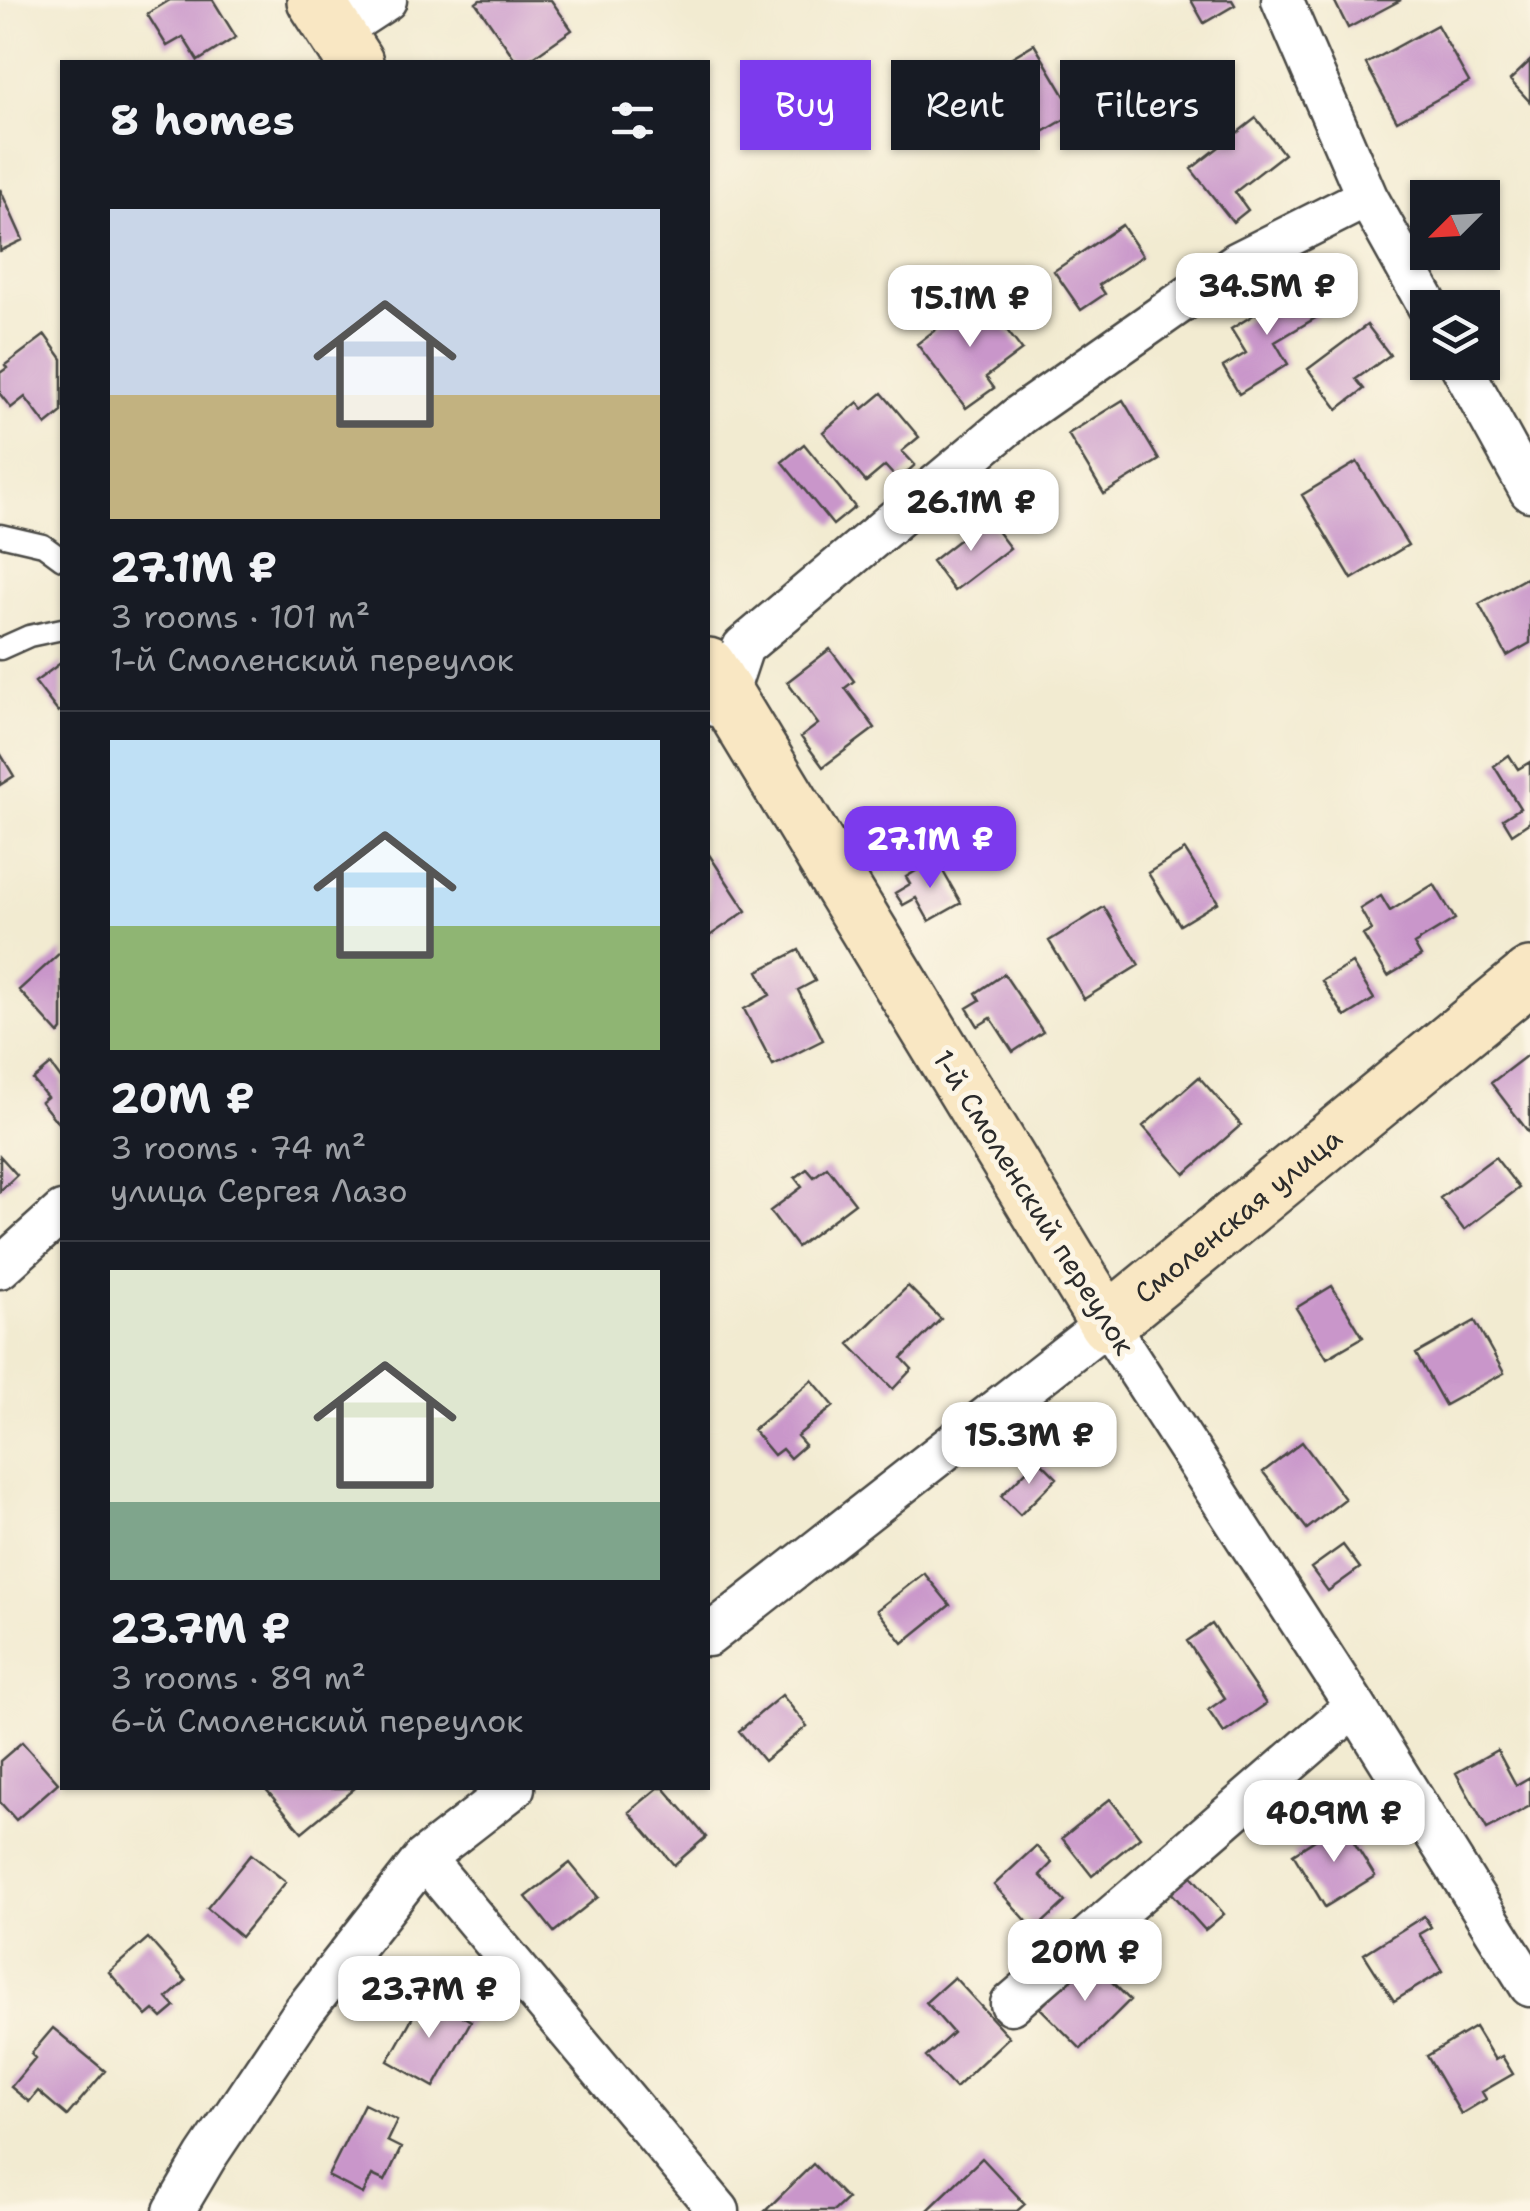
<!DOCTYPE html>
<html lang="en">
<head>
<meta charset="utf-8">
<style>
  :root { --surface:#171b24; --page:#20242c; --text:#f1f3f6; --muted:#9ea1a6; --line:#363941; --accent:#7c3aed }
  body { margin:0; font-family:"Shantell Sans",sans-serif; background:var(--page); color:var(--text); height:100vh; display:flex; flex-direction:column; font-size:38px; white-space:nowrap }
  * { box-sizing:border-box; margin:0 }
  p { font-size:32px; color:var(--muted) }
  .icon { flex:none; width:55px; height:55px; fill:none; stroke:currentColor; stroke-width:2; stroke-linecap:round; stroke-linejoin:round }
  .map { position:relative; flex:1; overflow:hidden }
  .details { position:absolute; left:60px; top:60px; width:650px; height:1730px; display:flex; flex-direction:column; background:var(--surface); border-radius:0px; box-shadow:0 2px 8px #0004 }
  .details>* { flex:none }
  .hud { position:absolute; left:740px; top:60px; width:640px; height:90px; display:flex; gap:20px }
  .needle { width:65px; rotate:246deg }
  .buttons { position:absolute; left:1410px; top:180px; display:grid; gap:20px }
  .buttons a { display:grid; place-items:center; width:90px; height:90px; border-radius:0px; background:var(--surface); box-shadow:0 2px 8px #0004; font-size:50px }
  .price { position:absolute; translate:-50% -85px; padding:0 22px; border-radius:20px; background:#fff; color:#222; font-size:32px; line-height:65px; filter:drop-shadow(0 2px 5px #0008) }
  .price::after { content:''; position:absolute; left:50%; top:60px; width:30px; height:22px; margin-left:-15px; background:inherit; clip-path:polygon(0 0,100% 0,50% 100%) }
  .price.selected { background:var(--accent); color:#fff }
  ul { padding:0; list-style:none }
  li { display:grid; align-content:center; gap:20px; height:530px; padding:0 50px }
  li+li { border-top:2px solid var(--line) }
  li span { display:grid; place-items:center; height:310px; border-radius:0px; color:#555 }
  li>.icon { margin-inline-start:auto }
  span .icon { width:180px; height:180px; fill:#fffc; stroke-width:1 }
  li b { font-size:42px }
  h2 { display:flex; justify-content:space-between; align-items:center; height:120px; padding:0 50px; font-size:42px }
  .chip { padding:0 35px; border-radius:0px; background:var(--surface); box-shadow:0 2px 8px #0004; font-size:35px; line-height:90px }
  .chip.selected { background:var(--accent); color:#fff }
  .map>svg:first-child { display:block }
  .building { fill:#c996ca }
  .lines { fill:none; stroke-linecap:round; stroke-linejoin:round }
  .lane-casing { stroke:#494844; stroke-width:25 }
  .street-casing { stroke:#494844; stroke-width:45 }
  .secondary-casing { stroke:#494844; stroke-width:60 }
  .lane { stroke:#fff; stroke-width:20 }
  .street { stroke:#fff; stroke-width:40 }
  .secondary { stroke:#f9e7c3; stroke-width:55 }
  .labels { text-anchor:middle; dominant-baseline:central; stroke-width:10; stroke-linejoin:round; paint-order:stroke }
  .street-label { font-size:28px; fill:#2b2b2b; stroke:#fcf5e5 }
</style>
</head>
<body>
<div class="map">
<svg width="1530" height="2211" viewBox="0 0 1530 2211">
  <rect width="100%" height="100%" fill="#fcf5e5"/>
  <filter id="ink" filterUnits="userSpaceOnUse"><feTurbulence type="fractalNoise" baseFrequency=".01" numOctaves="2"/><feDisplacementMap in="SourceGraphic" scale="20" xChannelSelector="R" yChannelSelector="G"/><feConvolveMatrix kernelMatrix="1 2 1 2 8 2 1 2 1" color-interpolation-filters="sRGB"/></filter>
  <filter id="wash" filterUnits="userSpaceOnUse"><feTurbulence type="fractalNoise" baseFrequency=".0048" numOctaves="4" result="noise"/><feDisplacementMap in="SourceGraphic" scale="40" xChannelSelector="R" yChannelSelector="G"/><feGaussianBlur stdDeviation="2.25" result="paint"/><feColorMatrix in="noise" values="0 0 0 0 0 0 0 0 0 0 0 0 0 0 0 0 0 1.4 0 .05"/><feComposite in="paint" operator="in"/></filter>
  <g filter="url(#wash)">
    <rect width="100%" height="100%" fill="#f2ebd1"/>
    <g id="blocks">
      <path class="building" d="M170,0H213L236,37L198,61L183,37L167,46L147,14Z
        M480,0H551L572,30L526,62H517L476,3Z
        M1191,0H1232L1235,5L1204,23Z
        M1334,0H1401L1348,28Z
        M1437,25L1469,82L1397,121L1366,64Z
        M1034,44L1075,113L1023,144L982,75Z
        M1530,61V102L1510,80Z
        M1256,118L1284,154L1235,192L1248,210L1233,222L1191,169Z
        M0,189L23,240L0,251Z
        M1122,225L1143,256L1099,285L1105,294L1081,310L1054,271Z
        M1298,287L1317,317L1275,342L1288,364L1239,394L1223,367L1246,353L1231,329L1255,314L1251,309L1267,299L1270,304Z
        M980,295L1022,350L986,377L994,388L966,408L917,344Z
        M1367,325L1390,355L1356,379L1364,389L1338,409L1308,369Z
        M45,335L62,359V412L46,425L25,397L11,408L0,394V373L7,368L5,365Z
        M882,393L919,437L902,451L915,465L898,480L885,466L866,482L823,432L858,402L863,409Z
        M1123,400L1159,460L1104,494L1068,434Z
        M804,444L855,507L833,525L782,462Z
        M1357,462L1408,545L1352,579L1302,495Z
        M987,518L1010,548L954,591L932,561Z
        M1526,578L1530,585V643L1507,656L1479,604Z
        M830,649L854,681L845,688L875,728L823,767L801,737L818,724L787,682Z
        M62,662V709L58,712L35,682Z
        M0,753L14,776L0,785Z
        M1509,755L1518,769L1530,762V822L1512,834L1503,819L1520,808L1494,766Z
        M1185,850L1218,902L1180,925L1148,873Z
        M708,853L746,911L708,937Z
        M936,859L961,903L929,921L916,898L903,905L895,893L910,884L906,877Z
        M1434,884L1455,919L1414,944L1421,956L1388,976L1363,935L1372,930L1360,909L1381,896L1390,911Z
        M1104,907L1139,965L1084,999L1049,941Z
        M799,950L815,981L798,990L823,1040L773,1065L744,1009L770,995L758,971Z
        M62,951V1030L59,1034L19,990Z
        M1352,963L1374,999L1345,1017L1322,981Z
        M1004,974L1043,1032L1013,1052L991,1018L978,1026L967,1008L980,1000L976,993Z
        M1530,1053V1134L1491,1083Z
        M51,1065L62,1080V1128L41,1102L47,1097L33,1080Z
        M1199,1077L1241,1125L1185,1174L1143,1126Z
        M0,1156L17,1175L0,1191Z
        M1495,1157L1519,1188L1464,1230L1440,1198Z
        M827,1167L855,1203L797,1247L770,1211L802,1187L795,1178L807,1169L814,1177Z
        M908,1286L941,1319L902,1358L912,1369L893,1389L849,1344Z
        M1332,1286L1363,1337L1327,1358L1296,1308Z
        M1475,1321L1504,1373L1445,1405L1416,1354Z
        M812,1380L834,1406L797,1436L805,1445L790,1458L782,1449L774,1455L753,1430Z
        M1302,1442L1345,1499L1307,1529L1263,1472Z
        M1038,1459L1057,1478L1020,1515L1001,1496Z
        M1343,1545L1360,1568L1328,1591L1311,1568Z
        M924,1573L950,1605L903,1643L877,1610Z
        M1212,1624L1266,1704L1224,1733L1208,1710L1225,1698L1187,1641Z
        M782,1695L807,1726L764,1761L739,1731Z
        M22,1742L58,1783L16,1820L0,1802V1761Z
        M1497,1750L1516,1785L1530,1777V1806L1487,1829L1456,1773Z
        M265,1788H355L302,1832Z
        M658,1788H664L706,1837L674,1865L629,1812Z
        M1110,1799L1140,1837L1092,1876L1062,1838Z
        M1342,1823L1375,1876L1325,1907L1293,1854Z
        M1036,1846L1052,1863L1040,1875L1065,1902L1035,1930L994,1885Z
        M251,1854L286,1882L241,1937L207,1908Z
        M570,1863L598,1897L554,1932L526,1897Z
        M1189,1873L1224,1914L1205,1930L1169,1890Z
        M1424,1916L1431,1927L1419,1934L1443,1971L1394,2001L1364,1954Z
        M148,1938L186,1981L167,1998L175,2007L162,2018L154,2010L147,2016L109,1972Z
        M1089,1959L1130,2000L1081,2049L1040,2008Z
        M954,1977L1009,2037L955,2088L926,2057L953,2033L926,2002Z
        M425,1995L471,2021L434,2087L388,2061Z
        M1475,2027L1495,2060L1502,2056L1513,2074L1482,2092L1486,2099L1461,2114L1427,2056Z
        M53,2028L105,2071L67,2116L38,2091L29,2102L11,2087L35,2058L31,2054Z
        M364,2104L397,2120L387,2141L401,2148L385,2181L372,2175L363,2194L328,2176Z
        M982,2158L1025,2204L1017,2211H927Z
        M813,2164L847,2199L834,2211H765Z"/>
    </g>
  </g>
  <g filter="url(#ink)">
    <use href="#blocks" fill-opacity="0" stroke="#494844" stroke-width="2.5"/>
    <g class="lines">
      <g class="lane-casing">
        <path id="lane" d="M0,535L43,545L62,559
          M0,649L29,636L62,629"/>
      </g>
      <g class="street-casing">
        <path id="street" d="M1282,0L1367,197L1429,308
          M337,32L386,0
          M1459,362L1530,491
          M714,706L726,698L743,647L1020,415L1238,262L1367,197
          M0,1268L62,1212
          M708,1636L1107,1323L1355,1706L1530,1986
          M424,1858L719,2211
          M1011,2004L1355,1706
          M174,2211L206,2157L304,2011L424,1858L514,1788"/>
      </g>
      <g class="secondary-casing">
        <g id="secondary">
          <path d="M315,0L355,62"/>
          <path id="s1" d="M708,666L1107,1323L1530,976"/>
        </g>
      </g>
      <use href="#lane" class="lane"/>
      <use href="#street" class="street"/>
      <use href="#secondary" class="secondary"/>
    </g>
  </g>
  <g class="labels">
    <g class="street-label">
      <text transform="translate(1034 1202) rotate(58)">1-й Смоленский переулок</text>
      <text stroke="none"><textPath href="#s1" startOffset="938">Смоленская улица</textPath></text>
    </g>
  </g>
</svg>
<div class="buttons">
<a><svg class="needle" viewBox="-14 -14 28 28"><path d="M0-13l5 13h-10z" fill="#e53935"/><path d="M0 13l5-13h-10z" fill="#9ea1a6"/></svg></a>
<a><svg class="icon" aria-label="layers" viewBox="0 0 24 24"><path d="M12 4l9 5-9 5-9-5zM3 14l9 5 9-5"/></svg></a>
</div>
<b class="price" style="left:1267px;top:338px">34.5M ₽</b>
<b class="price" style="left:970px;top:350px">15.1M ₽</b>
<b class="price" style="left:971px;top:554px">26.1M ₽</b>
<b class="price selected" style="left:930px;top:891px">27.1M ₽</b>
<b class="price" style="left:1029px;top:1487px">15.3M ₽</b>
<b class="price" style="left:1334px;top:1865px">40.9M ₽</b>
<b class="price" style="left:1085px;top:2004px">20M ₽</b>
<b class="price" style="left:429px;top:2041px">23.7M ₽</b>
<div class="hud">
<a class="chip selected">Buy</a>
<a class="chip">Rent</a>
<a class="chip">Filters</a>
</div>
<section class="details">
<h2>8 homes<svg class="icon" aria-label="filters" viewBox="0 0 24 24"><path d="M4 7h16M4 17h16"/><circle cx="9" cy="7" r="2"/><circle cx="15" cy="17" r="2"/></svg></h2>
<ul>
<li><span style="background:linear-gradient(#c9d6e8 60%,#c2b280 0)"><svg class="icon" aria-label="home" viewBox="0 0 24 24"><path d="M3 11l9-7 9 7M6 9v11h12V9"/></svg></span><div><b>27.1M ₽</b><p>3 rooms · 101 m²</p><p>1-й Смоленский переулок</p></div></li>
<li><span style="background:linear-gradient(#bfe0f5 60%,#8fb573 0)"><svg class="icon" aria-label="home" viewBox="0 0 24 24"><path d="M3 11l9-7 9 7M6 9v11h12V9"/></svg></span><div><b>20M ₽</b><p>3 rooms · 74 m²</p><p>улица Сергея Лазо</p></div></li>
<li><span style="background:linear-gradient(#dfe7d0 75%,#7fa58c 0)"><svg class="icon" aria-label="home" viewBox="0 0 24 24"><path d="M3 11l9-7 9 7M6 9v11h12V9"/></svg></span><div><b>23.7M ₽</b><p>3 rooms · 89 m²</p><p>6-й Смоленский переулок</p></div></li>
</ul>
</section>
</div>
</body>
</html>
